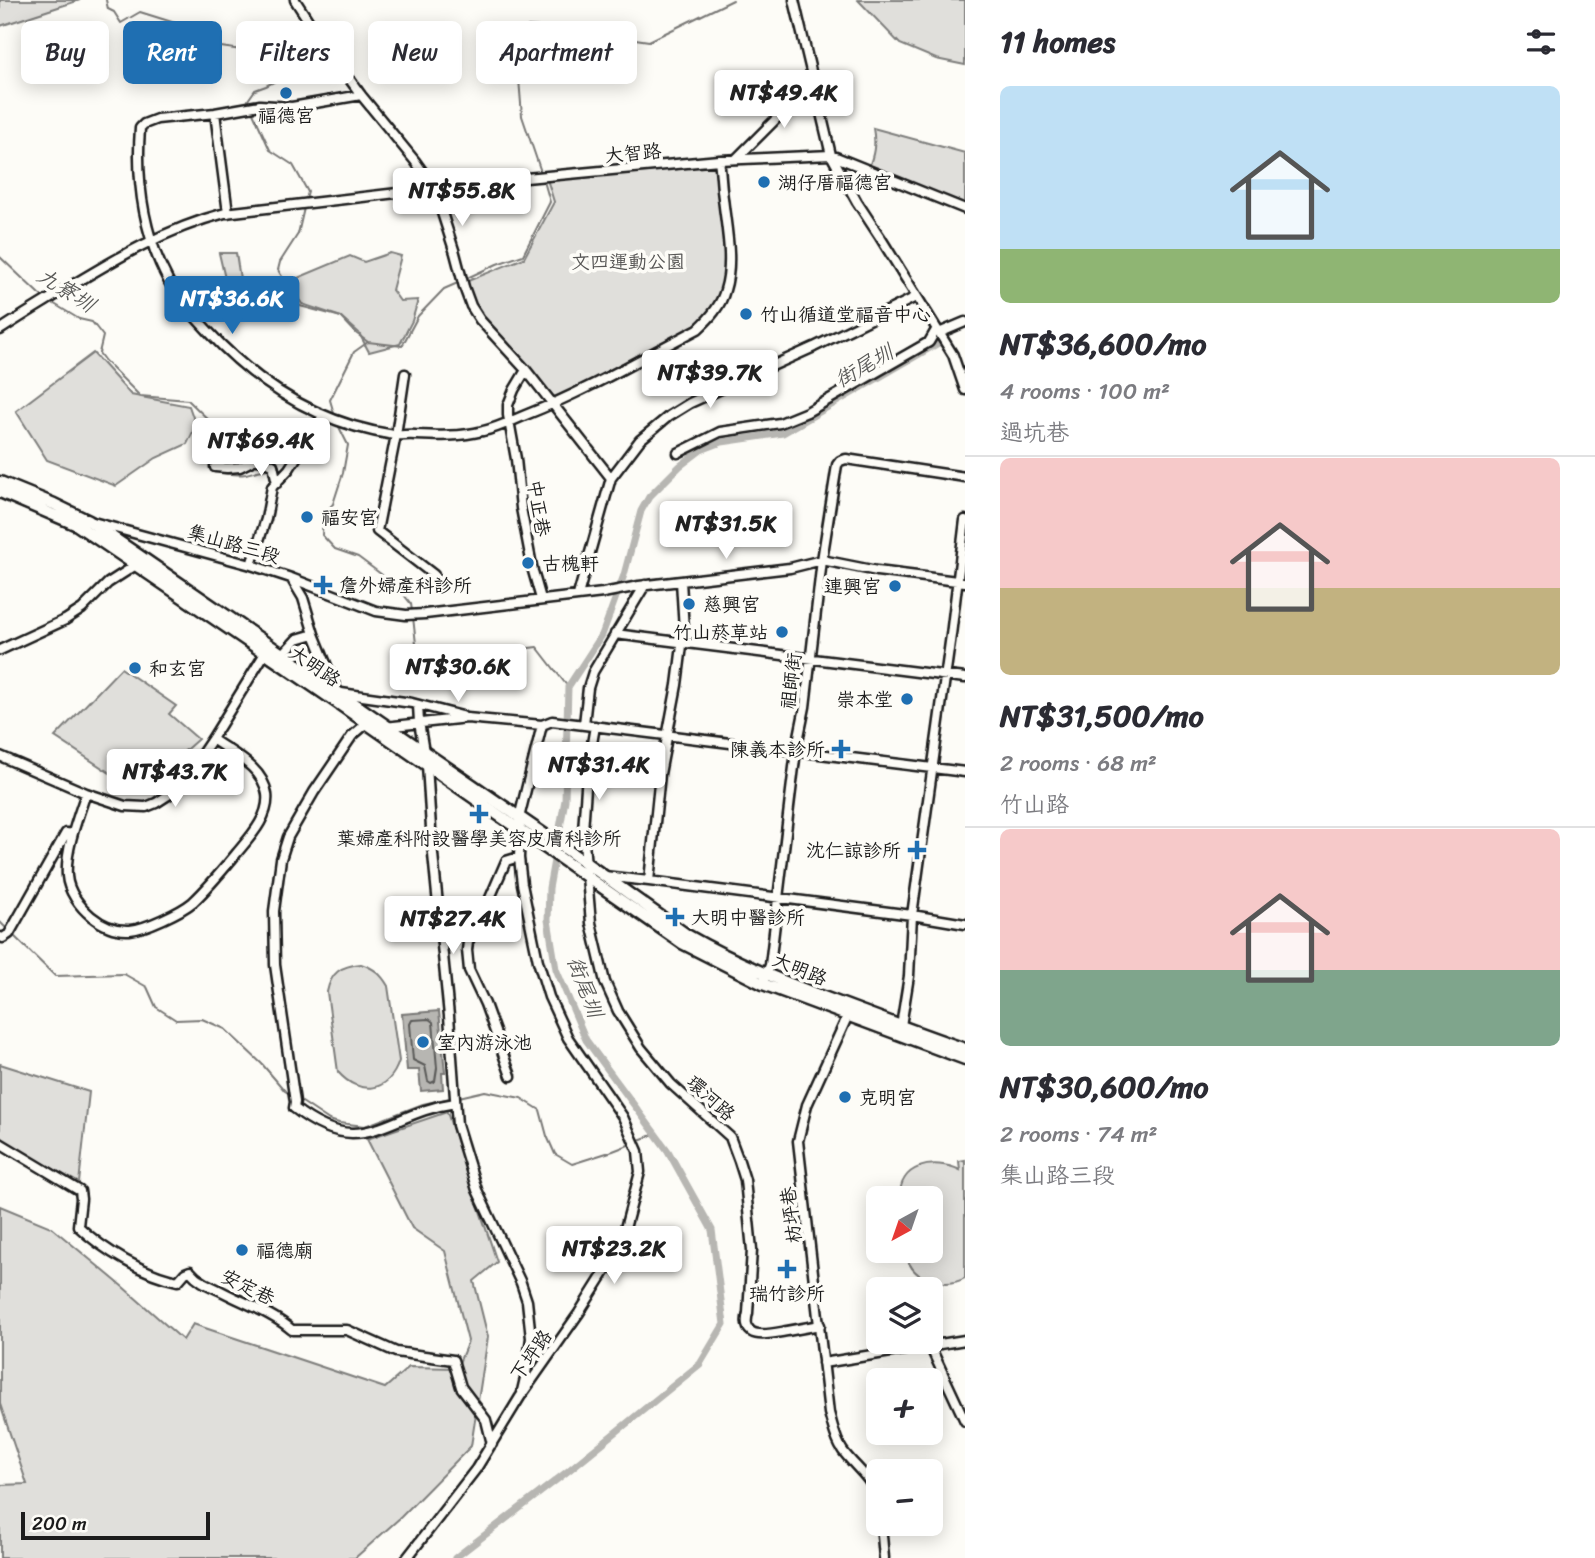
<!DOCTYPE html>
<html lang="en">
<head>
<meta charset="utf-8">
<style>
  :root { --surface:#fff; --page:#f2f2f3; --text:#2b2b33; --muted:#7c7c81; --line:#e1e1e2; --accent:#1f6fb2 }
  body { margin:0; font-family:Sriracha,"LXGW WenKai TC",sans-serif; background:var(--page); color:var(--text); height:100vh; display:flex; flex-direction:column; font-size:26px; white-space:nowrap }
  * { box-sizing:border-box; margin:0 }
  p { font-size:23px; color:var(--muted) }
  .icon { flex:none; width:38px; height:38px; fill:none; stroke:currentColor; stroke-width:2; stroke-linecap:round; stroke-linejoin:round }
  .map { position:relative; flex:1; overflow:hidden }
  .sheet { display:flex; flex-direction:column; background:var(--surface); width:630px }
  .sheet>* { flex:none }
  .top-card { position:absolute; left:21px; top:21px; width:665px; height:63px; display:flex; gap:14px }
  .needle { width:46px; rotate:220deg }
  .buttons { position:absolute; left:866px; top:1186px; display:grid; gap:14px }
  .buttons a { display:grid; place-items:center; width:77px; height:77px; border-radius:10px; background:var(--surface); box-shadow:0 4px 18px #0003; font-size:35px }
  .scale { position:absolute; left:21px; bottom:18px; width:189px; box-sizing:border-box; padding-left:7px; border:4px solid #1c1c1c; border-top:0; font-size:19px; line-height:24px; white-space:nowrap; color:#1c1c1c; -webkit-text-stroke:5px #fdfcf7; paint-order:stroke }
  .price { position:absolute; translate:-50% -60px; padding:0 16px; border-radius:7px; background:#fff; color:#222; font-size:23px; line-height:46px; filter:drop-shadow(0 2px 4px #0008) }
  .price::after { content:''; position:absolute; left:50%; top:42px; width:21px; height:16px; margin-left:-10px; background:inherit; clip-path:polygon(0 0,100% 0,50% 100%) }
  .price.active { background:var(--accent); color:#fff }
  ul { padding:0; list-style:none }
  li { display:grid; align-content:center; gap:14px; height:371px; padding:0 35px }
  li+li { border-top:2px solid var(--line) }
  li span { display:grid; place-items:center; height:217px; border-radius:10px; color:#555 }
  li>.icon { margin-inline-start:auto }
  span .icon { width:126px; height:126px; fill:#fffc; stroke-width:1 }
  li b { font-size:30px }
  h2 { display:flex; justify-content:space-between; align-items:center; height:84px; padding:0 35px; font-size:30px }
  .chip { padding:0 24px; border-radius:10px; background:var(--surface); box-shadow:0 4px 18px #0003; font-size:24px; line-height:63px }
  .chip.active { background:var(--accent); color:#fff }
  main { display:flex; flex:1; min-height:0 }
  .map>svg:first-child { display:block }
  .green { fill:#e0dfdb; stroke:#7e7e7c; stroke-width:2 }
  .water { fill:#b7b6b2; stroke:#797876; stroke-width:2 }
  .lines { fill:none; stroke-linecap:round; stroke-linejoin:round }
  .shore { stroke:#5a5a58; stroke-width:2 }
  .stream { stroke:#797876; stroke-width:2 }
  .canal { stroke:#b7b6b2; stroke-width:7 }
  .minor-casing { stroke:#1c1c1c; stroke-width:13 }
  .major-casing { stroke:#1c1c1c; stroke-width:15 }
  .minor { stroke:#fdfcf7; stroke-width:8 }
  .major { stroke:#fdfcf7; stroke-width:10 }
  .poi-dot { fill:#1f6fb2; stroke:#fdfcf7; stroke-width:2.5 }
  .labels { text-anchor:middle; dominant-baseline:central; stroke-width:7; stroke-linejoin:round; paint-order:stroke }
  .poi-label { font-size:19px; fill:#1c1c1c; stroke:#fdfcf7; text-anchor:start }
  .street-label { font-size:19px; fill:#1c1c1c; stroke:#fdfcf7 }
  .park-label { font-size:19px; fill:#575655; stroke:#fdfcf7 }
  .water-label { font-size:21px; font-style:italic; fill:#5a5a58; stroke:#fdfcf7 }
</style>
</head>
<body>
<main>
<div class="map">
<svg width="965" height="1558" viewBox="0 0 965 1558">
  <rect width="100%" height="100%" fill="#fdfcf7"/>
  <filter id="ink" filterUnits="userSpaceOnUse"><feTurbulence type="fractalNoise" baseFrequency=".0143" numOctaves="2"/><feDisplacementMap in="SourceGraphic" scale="14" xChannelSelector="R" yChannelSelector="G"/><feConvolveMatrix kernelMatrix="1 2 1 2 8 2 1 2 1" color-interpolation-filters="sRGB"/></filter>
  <g filter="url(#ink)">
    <path class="green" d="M0,0H80L0,26Z
      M858,0H965V65L936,59L900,44Z
      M873,128L965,153V209L868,169C874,155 876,144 873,128Z
      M719,160L729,271L718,307L698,329L553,402L480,320L463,283L524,258L554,202L546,176Z
      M219,253H236L243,298L230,300Z
      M390,253L401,256L392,290L400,301L418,300L412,321L400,344L369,352L359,333L341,317L302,304L288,282L350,256L364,262Z
      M93,353L131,395L189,406L196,426L187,444L156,458L116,486L47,460L16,411Z
      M121,668L176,706L169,714L198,739L139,792L55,737Z
      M361,964C374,968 381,974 388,986L399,1061C389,1093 359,1096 338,1072L327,992C331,972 341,966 361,964Z
      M0,1064L89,1092L79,1183L0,1140Z
      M447,1112L497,1262L474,1281L488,1337L471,1446L401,1517L355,1558H0V1485L27,1484L0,1404V1206L51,1227L123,1287L183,1340L193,1324L385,1388L409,1367L457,1368L468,1341L445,1251L412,1228L367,1139Z
      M965,1160V1278C948,1288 918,1282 909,1263C907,1259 907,1255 906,1251H931V1199H900C898,1164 934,1158 960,1170L959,1161Z"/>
    <path class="water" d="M439,1011L445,1073H442L443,1089L421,1091L419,1070H407L402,1014Z"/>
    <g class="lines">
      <path class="shore" d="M429,1019L433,1022L437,1068L435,1081L431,1083L428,1081L425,1066L413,1060L410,1024L412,1020Z"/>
      <path class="stream" d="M106,0L108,9L114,12L121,23L140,12L204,32L214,46L270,54L280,66L279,79L266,86L255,90L248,100L250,105
        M252,110L270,150L293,165L308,192L306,199
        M541,172L522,116L517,54L528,26L574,30L649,41L733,0
        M304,208L298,234L280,262L278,270L300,306L341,317L357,334L368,342
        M0,257L39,294L46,299
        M465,279L497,264L523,255L550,202L544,181
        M51,302L79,319L92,322L103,336L99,353L105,361L140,396L188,400L216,427L219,436L207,455L211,471C222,473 234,476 246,474C254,472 260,470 269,469L272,474L270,483
        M335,417L330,400L354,352L368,342L402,346L418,316L444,289L460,282
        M337,423L348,445L343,473L333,504L323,515L322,535L335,549L358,557L397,586L411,604L412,611
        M413,617L416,644L429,658L449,669L467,673L521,649L537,647L568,687
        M0,922L7,929
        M13,935L55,976L124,974L147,987L156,1007L176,1020L202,1019L225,1029L262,1064L285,1091L291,1095
        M459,1097L485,1091L521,1098L540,1110L547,1136L555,1154L572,1164L613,1151L631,1144
        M299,1100L329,1120L339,1123L365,1126L423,1104L450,1098
        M636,1141L655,1134"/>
      <path class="canal" d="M455,1558L568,1471L700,1364L724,1324L712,1230L668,1151L586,1040L556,969L548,920L549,888L565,800L568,687L602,635L624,575L641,511L649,497L680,466L701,450L722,442L783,433L942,341"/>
      <g class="minor-casing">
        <path id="minor" d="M295,0L315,31L361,95L415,161L434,188L455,253L464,287L471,306L480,320L526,370L611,478
          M794,0L831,155L857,202L880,237L953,355L965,390
          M361,95L292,107L260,105L215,113L157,119L144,124L140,128C136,182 143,234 169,282C179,300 194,316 208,331C259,386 319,424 394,435C401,436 408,434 415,435C438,436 460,437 483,431C498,428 513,420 528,414C586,391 642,358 698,329C710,318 721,306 725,290C734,261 726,227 723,198C721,185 721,172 719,160
          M215,113L228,213
          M736,159L813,82
          M0,330C21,316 43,303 64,290C117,258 165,229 225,213L526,178L719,160L831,155L965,209
          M939,333L965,322
          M526,370L514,390L508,405V415L516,459L521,508L533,571L541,599
          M405,374L396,435L377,531L434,575
          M678,453L720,432L780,423L807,412L929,342L936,330
          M215,467L227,468L240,467L256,459L273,465L277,483
          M93,522L251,565L291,578L303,598L314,634L338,693
          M251,565L266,519L272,487L289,469L323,416
          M291,578L376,611L406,615L425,614L603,593L639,586L790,568L822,560L877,571L965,582
          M578,595L611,478L640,440L669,416L690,403L814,347L916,297
          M615,634L965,678
          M0,650L65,620L82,609L108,583L136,565
          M283,654L297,639L314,634
          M341,693L412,703L462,716
          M418,705L419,722L424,752
          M584,724L588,688L593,672L645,585
          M372,725L366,724L352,736L314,792L288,837L281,859L274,911L275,965L295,1102L294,1108C363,1162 386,1113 455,1103
          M595,726L587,773L583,831L591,923L605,982L618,1011L641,1048L671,1084L730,1137L739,1161L745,1180L752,1250L748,1313C740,1342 770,1334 787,1331C798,1329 809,1327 820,1325
          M385,727L467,718L542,725L552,721L965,772
          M0,756L86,793L125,806L146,807L156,803L170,794L185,779L212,739L267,650
          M427,765L432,844L449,1016L457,1125L477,1190L521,1283L527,1301L531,1338L526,1374L522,1391
          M86,793C78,817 65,850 67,876C68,891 80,907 91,916C102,925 115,931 130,930C145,929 181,912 193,902C209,887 222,871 236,854C249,838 270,817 267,794C263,767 233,754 212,739
          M604,876L649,881L912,915L965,924
          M649,881L660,774L677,685L684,630L681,581
          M0,937L3,938L9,934L66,833L72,834
          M765,978L770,965L790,799L796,751L805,707L822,560L837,465L840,461L846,459L965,477
          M849,1013L807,1105L798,1141L829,1413C833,1426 835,1440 843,1451C855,1467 871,1478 878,1497
          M900,1032L909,976L912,915L951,635L965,520
          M511,1076L485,1004L469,970L467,950L468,942L487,905L506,861L519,857
          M0,1143L80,1191L81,1199L78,1226C103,1250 145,1275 178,1281L185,1273L190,1271C199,1282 211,1286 223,1292C244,1303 274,1314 292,1330H347L396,1352L453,1360L461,1387L486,1420L492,1444
          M930,1346L965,1421
          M823,1363L965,1340
          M881,1524L884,1558
          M407,1558L476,1469L520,1397L579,1313L608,1267L623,1236L640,1172L638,1151L623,1117L568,1038L549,997L538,961L522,884L519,858L520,831L519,818L542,725"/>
      </g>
      <g class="major-casing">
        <path id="major" d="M0,482L54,504L89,521L586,863L687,935C734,962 784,982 834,1001C877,1017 921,1034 965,1049
          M0,492L77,525L332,699L682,943L763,984L965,1059"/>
      </g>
      <use href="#minor" class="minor"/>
      <use href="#major" class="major"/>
    </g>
  </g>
  <g class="poi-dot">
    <circle cx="286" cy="93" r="7"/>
    <circle cx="764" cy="182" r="7"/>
    <circle cx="746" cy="314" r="7"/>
    <circle cx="307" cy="517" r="7"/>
    <circle cx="528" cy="563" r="7"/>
    <path d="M319.5 574.5h7v7h7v7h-7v7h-7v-7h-7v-7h7z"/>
    <circle cx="895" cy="586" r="7"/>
    <circle cx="689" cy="604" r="7"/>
    <circle cx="782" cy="632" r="7"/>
    <circle cx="135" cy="668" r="7"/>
    <circle cx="907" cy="699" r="7"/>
    <path d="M837.5 738.5h7v7h7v7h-7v7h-7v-7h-7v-7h7z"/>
    <path d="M475.5 803.5h7v7h7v7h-7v7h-7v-7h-7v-7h7z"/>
    <path d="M913.5 839.5h7v7h7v7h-7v7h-7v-7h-7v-7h7z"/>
    <path d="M671.5 906.5h7v7h7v7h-7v7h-7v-7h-7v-7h7z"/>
    <circle cx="423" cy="1042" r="7"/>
    <circle cx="845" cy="1097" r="7"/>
    <circle cx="242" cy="1250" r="7"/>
    <path d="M783.5 1258.5h7v7h7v7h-7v7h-7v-7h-7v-7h7z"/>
  </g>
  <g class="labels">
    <g class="poi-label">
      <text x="286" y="115" text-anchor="middle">福德宮</text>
      <text x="778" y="182">湖仔厝福德宮</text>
      <text x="760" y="314">竹山循道堂福音中心</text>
      <text x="321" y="517">福安宮</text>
      <text x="542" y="563">古槐軒</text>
      <text x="339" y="585">詹外婦產科診所</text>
      <text x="881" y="586" text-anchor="end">連興宮</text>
      <text x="703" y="604">慈興宮</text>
      <text x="768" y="632" text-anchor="end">竹山菸草站</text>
      <text x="149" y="668">和玄宮</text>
      <text x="893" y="699" text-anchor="end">崇本堂</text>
      <text x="825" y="749" text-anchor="end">陳義本診所</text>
      <text x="479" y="838" text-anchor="middle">葉婦產科附設醫學美容皮膚科診所</text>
      <text x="901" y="850" text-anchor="end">沈仁諒診所</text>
      <text x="691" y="917">大明中醫診所</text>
      <text x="437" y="1042">室內游泳池</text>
      <text x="859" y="1097">克明宮</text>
      <text x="256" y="1250">福德廟</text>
      <text x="787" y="1293" text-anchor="middle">瑞竹診所</text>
    </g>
    <g class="street-label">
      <text transform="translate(633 153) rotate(-5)">大智路</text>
      <text transform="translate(539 508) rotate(81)">中正巷</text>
      <text transform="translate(234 544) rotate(16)">集山路三段</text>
      <text transform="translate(315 666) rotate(34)">大明路</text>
      <text transform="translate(791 681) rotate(-83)">祖師街</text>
      <text transform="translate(800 969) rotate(22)">大明路</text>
      <text transform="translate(711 1098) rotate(42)">環河路</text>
      <text transform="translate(791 1215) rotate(-97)">枋坪巷</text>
      <text transform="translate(248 1287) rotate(26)">安定巷</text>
      <text transform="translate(531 1355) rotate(-55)">下坪路</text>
    </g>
    <g class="park-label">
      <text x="628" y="261">文四運動公園</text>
    </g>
    <g class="water-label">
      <text transform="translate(66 290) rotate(32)">九寮圳</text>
      <text transform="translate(864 366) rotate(-30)">街尾圳</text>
      <text transform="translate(585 987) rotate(69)">街尾圳</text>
    </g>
  </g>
</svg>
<div class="buttons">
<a><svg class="needle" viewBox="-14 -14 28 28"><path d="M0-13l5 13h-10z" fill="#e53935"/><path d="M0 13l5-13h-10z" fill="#7c7c81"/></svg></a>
<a><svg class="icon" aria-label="layers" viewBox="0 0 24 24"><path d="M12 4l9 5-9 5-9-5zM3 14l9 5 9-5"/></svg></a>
<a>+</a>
<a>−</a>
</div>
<div class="scale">200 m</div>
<b class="price" style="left:784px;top:130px">NT$49.4K</b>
<b class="price" style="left:462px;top:228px">NT$55.8K</b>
<b class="price active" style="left:232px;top:336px">NT$36.6K</b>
<b class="price" style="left:710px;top:410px">NT$39.7K</b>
<b class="price" style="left:261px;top:478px">NT$69.4K</b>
<b class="price" style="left:726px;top:561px">NT$31.5K</b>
<b class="price" style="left:458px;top:704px">NT$30.6K</b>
<b class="price" style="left:599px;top:802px">NT$31.4K</b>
<b class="price" style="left:175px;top:809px">NT$43.7K</b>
<b class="price" style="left:453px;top:956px">NT$27.4K</b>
<b class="price" style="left:614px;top:1286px">NT$23.2K</b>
<div class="top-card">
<a class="chip">Buy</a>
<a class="chip active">Rent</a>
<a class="chip">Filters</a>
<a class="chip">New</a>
<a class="chip">Apartment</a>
</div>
</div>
<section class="sheet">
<h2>11 homes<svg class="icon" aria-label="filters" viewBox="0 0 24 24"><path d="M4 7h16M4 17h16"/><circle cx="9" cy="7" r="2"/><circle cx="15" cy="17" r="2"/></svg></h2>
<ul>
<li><span style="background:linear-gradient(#bfe0f5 75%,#8fb573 0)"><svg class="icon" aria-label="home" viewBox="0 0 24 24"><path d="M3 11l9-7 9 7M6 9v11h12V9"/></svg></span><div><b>NT$36,600/mo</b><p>4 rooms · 100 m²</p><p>過坑巷</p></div></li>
<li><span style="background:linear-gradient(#f6c9c9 60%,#c2b280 0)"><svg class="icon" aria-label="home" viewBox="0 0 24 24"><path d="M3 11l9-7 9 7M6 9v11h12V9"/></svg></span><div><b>NT$31,500/mo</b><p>2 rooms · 68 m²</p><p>竹山路</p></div></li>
<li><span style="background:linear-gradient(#f6c9c9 65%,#7fa58c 0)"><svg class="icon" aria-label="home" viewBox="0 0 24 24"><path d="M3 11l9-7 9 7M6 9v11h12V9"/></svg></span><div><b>NT$30,600/mo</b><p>2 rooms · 74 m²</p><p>集山路三段</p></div></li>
</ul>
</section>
</main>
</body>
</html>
